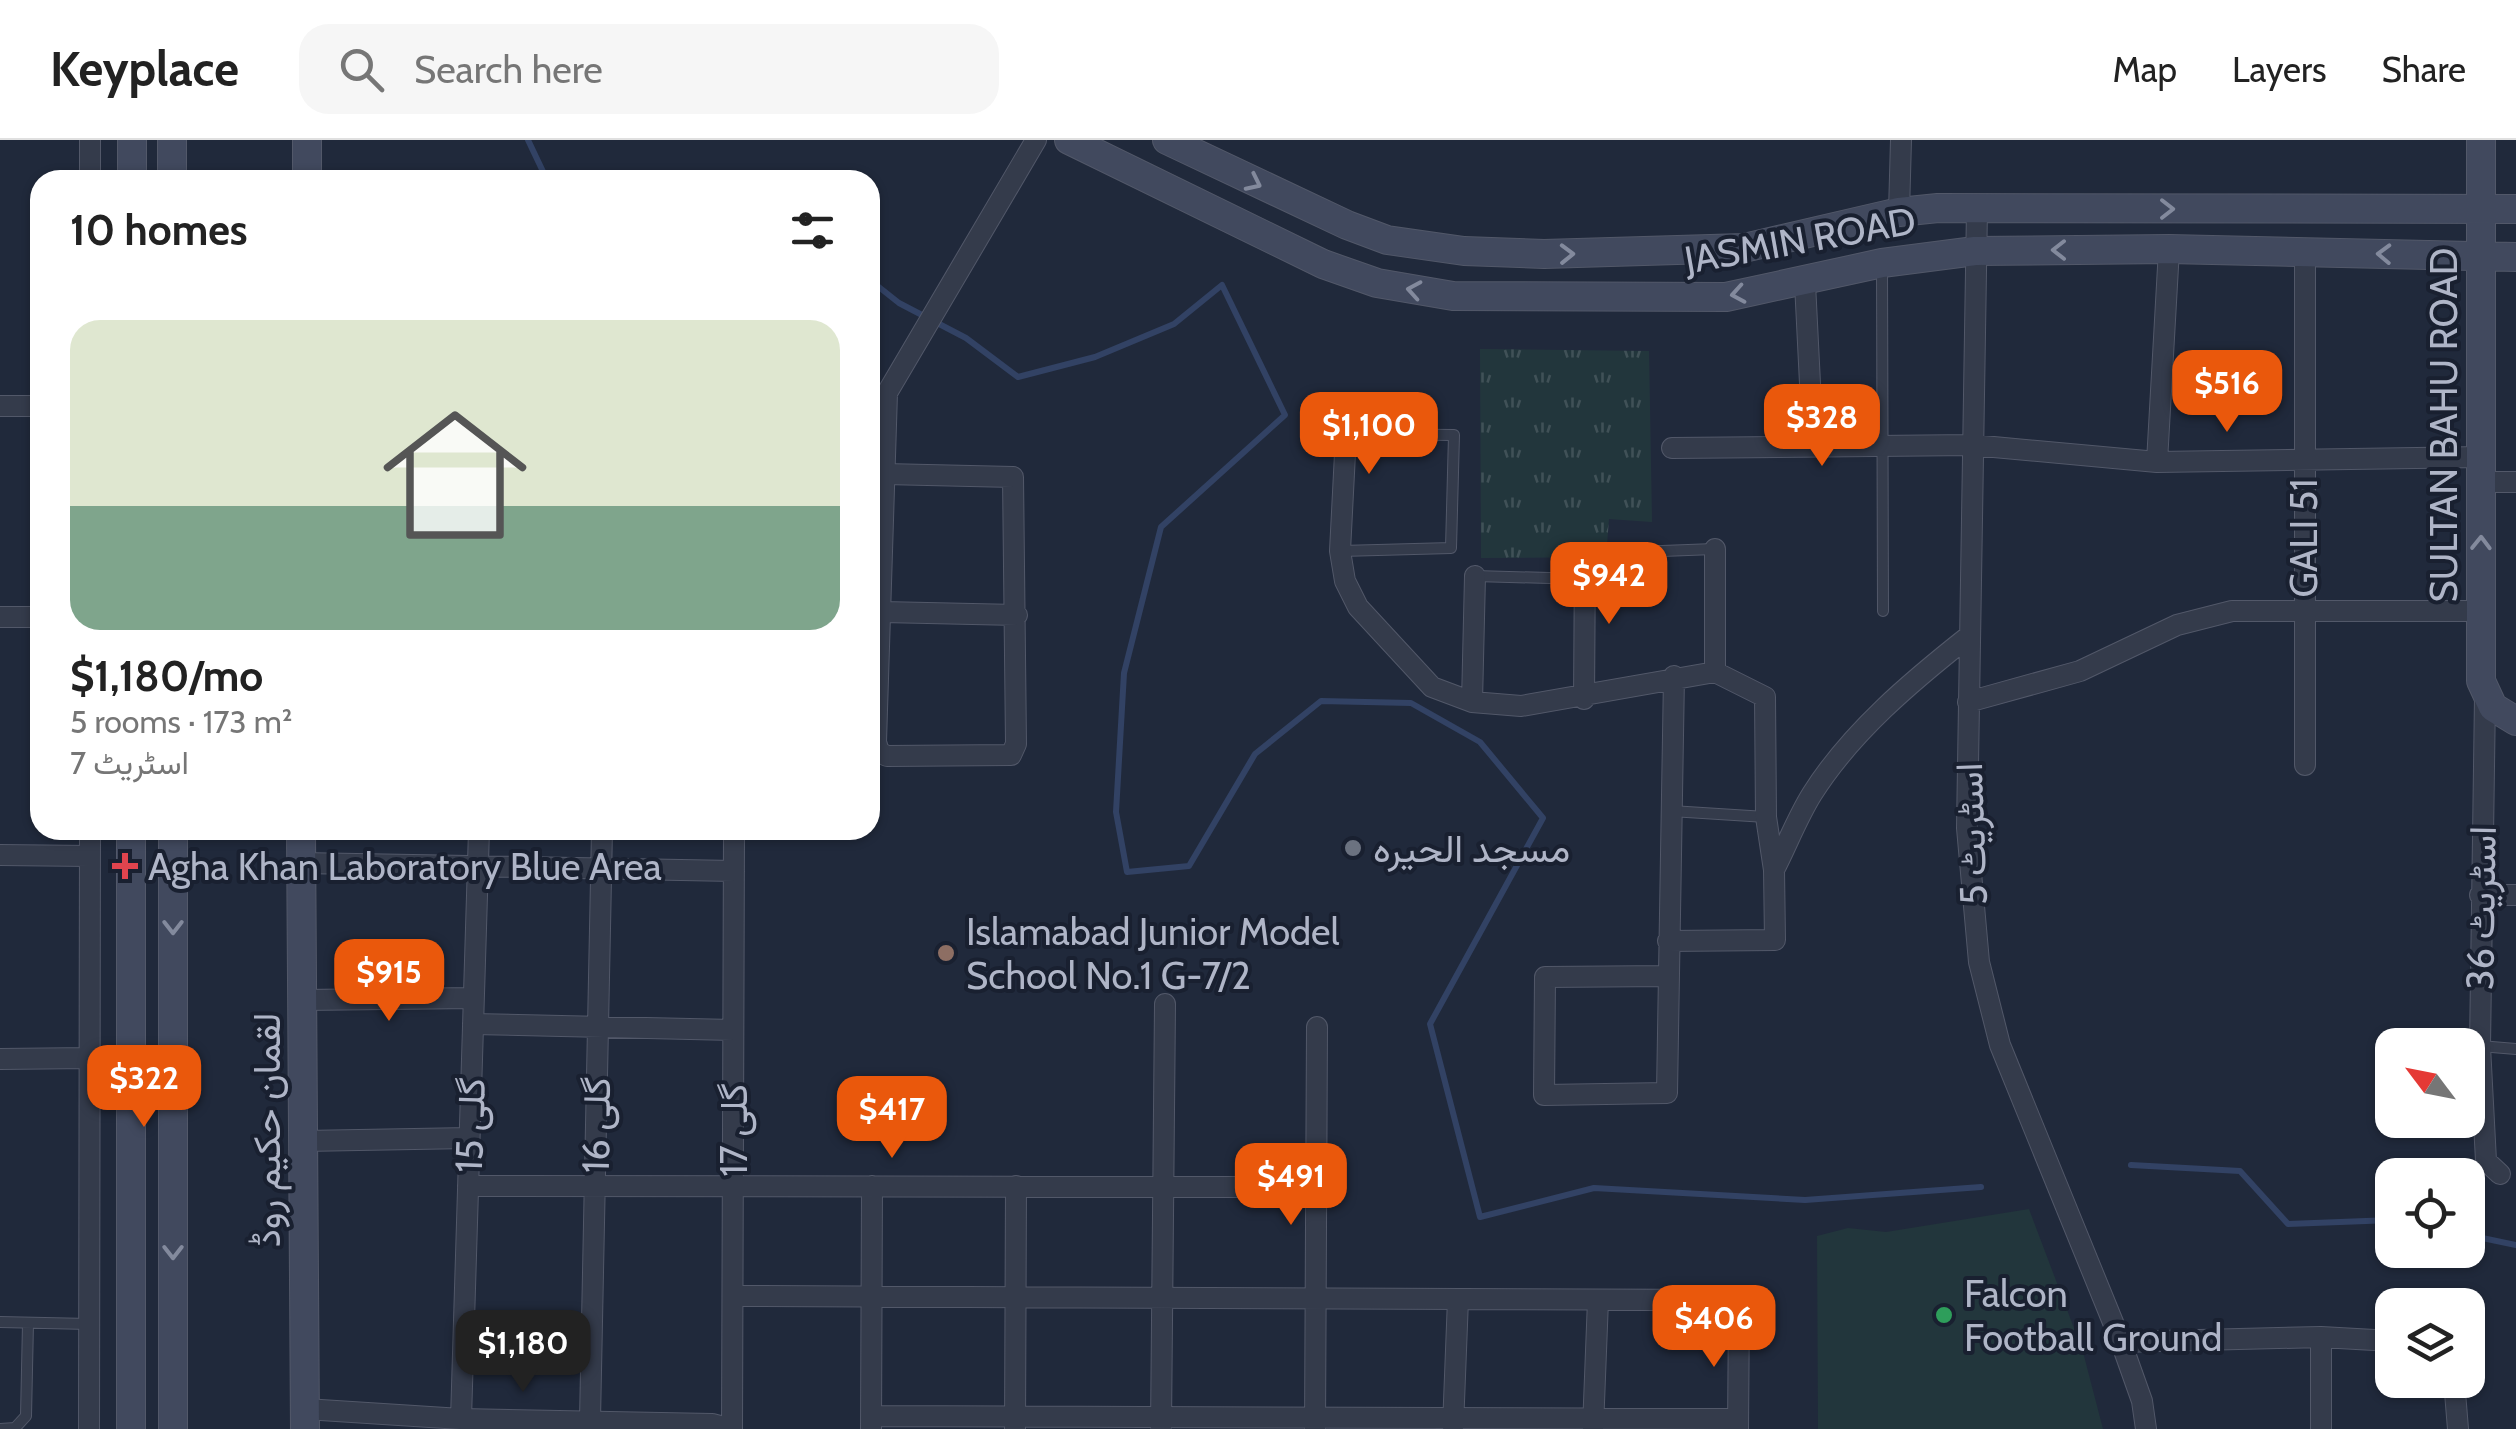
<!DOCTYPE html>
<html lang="en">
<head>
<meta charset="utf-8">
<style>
  :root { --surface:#fff; --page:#f6f6f6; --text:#222; --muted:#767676; --line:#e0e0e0; --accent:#ea580c }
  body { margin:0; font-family:Cabin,Vazirmatn,sans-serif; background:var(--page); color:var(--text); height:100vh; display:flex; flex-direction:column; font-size:38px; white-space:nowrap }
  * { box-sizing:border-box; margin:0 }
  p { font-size:32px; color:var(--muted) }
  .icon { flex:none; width:55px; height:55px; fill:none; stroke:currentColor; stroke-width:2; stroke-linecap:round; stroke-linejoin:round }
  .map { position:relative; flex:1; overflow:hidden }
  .panel { position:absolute; left:30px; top:30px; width:850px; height:670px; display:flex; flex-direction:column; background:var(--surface); border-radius:30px; box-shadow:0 2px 8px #0004 }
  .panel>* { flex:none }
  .needle { width:65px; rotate:302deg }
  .controls { position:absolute; left:2375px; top:888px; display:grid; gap:20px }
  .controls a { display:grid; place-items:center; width:110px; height:110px; border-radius:20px; background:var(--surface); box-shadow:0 2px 8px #0004; font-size:50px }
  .price { position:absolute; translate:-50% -85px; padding:0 22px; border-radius:20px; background:var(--accent); color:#fff; font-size:32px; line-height:65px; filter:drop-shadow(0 2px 5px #0008) }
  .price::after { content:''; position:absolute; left:50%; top:60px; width:30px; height:22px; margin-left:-15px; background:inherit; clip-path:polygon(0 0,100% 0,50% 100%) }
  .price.on { background:#222; color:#fff }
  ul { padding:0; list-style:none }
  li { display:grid; align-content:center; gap:20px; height:530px; padding:0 40px }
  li+li { border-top:2px solid var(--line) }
  li span { display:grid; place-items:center; height:310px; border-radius:30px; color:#555 }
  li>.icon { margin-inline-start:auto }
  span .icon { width:180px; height:180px; fill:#fffc; stroke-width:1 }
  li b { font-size:42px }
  h2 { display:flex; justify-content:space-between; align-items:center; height:120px; padding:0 40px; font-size:42px }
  header { display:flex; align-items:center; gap:60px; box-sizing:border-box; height:140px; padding:0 50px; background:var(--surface); border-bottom:2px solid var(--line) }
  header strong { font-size:48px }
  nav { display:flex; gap:55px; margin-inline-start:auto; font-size:35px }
  .search { width:700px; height:90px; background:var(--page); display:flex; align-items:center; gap:25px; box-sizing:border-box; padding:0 35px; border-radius:30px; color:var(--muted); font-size:38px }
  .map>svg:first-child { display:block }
  .grass { fill:#22363c }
  .park { fill:url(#park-tufts) }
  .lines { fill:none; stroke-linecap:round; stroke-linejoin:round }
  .stream { stroke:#324264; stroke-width:6 }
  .lane-casing { stroke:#525869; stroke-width:12 }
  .street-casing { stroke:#525869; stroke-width:22 }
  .secondary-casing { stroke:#525869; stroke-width:30 }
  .lane { stroke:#343b4b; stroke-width:10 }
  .street { stroke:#343b4b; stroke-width:20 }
  .secondary { stroke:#41495e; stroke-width:28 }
  .oneway { stroke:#838a9d }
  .worship-dot { fill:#6b7280; stroke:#192030; stroke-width:4 }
  .health-dot { fill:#e0444e; stroke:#192030; stroke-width:4 }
  .education-dot { fill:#8d6e63; stroke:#192030; stroke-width:4 }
  .leisure-dot { fill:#2e9e5b; stroke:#192030; stroke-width:4 }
  .labels { text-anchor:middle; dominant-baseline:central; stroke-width:8; stroke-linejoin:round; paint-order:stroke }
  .street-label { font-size:38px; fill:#afb5c7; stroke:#192030 }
  .poi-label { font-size:38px; fill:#afb5c7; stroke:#192030; text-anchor:start }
</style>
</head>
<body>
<header>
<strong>Keyplace</strong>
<div class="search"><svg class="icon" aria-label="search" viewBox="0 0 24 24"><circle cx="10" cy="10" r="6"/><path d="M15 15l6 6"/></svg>Search here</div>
<nav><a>Map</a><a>Layers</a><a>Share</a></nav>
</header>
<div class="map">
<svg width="2516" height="1289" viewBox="0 0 2516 1289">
  <defs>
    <pattern id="park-tufts" width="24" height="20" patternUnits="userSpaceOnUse" patternTransform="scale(2.5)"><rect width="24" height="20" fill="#22363c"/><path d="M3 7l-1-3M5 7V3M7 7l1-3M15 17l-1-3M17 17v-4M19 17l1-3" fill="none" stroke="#405157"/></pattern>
  </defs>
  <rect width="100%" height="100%" fill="#20293b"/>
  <path class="grass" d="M2029,1069L2083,1212L2103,1289H1818L1817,1096L1848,1088L1886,1092Z"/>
  <path class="park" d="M1480,209L1649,211L1652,382L1609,379L1606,417L1481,418Z"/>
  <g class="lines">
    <path class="stream" d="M528,0L547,40
      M870,140L899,163L966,198L1018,237L1095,217L1174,184L1222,145L1285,275L1161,387L1124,533L1116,672L1127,732L1189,726L1255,614L1321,561L1411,563L1480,602L1543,678L1430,884L1480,1077L1594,1048L1805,1060L1981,1047
      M2131,1025L2240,1031L2288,1084L2392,1080
      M2468,1095L2516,1105"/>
    <g class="lane-casing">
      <path id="lane" d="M1882,127L1883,471
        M1341,411L1451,408L1454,295L1346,294
        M1585,414L1714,409
        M1475,436L1584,439
        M1671,671L1766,677
        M2480,906L2516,909
        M0,1182L89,1184
        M0,1289L15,1288L26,1276L28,1183"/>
    </g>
    <g class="street-casing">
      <path id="street" d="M90,40V0
        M1977,69L1967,688L1979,822L2000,905L2121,1202L2142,1261L2146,1289
        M1899,72L1901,0
        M1805,143L1813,304
        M0,266H40
        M1346,294L1340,411L1345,441L1358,467L1432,547L1472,562L1521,566L1715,532L1765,557L1766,677L1774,730L1775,800L1668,801
        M1672,308L1972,305L2157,322L2481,317
        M2157,322L2169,109
        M885,334L1013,337L1016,604L1011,615L887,616L879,612L876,602L887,253L1036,0
        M2481,342H2516
        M883,472L1017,475
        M0,477H40
        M1715,532V409
        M2485,557L2480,906L2486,1021L2500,1034
        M1584,559L1585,414
        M1472,562L1475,436
        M1968,562L2080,531L2177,485L2232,471H2480
        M2305,625V111
        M0,715L90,716
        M301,723L734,731
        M1774,730C1787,705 1797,678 1812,654C1851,592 1912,541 1969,496
        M2480,755H2516
        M1667,836L1545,837L1544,955L1667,953L1674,536
        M303,860L473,858
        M473,884L733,890
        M0,919L89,918
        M304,1001L469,998
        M468,1046L1316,1047
        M733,1156L1731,1160L1739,1168L1738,1289
        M2121,1202L2321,1197L2392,1201
        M2454,1240L2458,1289
        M305,1269L461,1279L712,1284L731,1289
        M871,1276L1738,1279
        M461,1279L479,690
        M590,1280L602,690
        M1161,1287L1165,864
        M1453,1287L1458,1159
        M1593,1288L1598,1160
        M89,1289L90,690
        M732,1289L734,690
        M871,1289L872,1046
        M1015,1289L1016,1046
        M1315,1289L1317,887
        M2321,1289V1197"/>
    </g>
    <g class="secondary-casing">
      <path id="secondary" d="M307,0V40
        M1069,0L1323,124L1377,143L1453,156L1726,157L1882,123L1975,111L2169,109L2516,117
        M1167,0L1347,85L1387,100L1464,111L1544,114L1744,108L1899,72L1938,68L2516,69
        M2481,0V541L2493,567L2516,581
        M132,40V0
        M172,40V0
        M131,690V1289
        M173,690V1289
        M301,690L305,1289"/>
    </g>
    <use href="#lane" class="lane"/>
    <use href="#street" class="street"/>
    <use href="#secondary" class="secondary"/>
  </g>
  <defs><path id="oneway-chevron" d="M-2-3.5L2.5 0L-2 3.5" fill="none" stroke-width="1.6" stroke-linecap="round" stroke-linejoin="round" transform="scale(2.5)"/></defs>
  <g class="oneway">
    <use href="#oneway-chevron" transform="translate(1254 43) rotate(26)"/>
    <use href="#oneway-chevron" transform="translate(2167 69)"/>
    <use href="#oneway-chevron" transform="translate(2059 110) rotate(180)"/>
    <use href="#oneway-chevron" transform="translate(1567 114) rotate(-1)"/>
    <use href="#oneway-chevron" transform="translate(2384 114) rotate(-178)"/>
    <use href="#oneway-chevron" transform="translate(1414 150) rotate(-170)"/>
    <use href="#oneway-chevron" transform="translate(1738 154) rotate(170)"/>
    <use href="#oneway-chevron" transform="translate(2481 403) rotate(-89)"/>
    <use href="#oneway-chevron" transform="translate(173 787) rotate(90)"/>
    <use href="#oneway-chevron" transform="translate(173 1112) rotate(90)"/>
  </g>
  <circle class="worship-dot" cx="1353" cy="708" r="10"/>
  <path class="health-dot" d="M120 711h10v10h10v10h-10v10h-10v-10h-10v-10h10z"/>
  <circle class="education-dot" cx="946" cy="813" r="10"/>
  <circle class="leisure-dot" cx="1944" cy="1175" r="10"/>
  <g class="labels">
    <g class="street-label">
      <text transform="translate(1800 100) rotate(-10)">JASMIN ROAD</text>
      <text transform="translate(2443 285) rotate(-90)">SULTAN BAHU ROAD</text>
      <text transform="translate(2303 398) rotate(-90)">GALI 51</text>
      <text transform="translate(1971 694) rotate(-92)">اسٹریٹ 5</text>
      <text transform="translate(2481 768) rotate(-89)">اسٹریٹ 36</text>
      <text transform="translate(470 985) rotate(-88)">گلی 15</text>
      <text transform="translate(596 985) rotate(-89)">گلی 16</text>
      <text transform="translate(266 990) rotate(-90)">لقمان حکیم روڈ</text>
      <text transform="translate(733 990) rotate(-90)">گلی 17</text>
    </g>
    <g class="poi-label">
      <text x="1373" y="708">مسجد الحیرہ</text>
      <text x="148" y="726">Agha Khan Laboratory Blue Area</text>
      <text x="966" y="791">Islamabad Junior Model<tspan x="966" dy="44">School No.1 G-7/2</tspan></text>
      <text x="1964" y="1153">Falcon<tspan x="1964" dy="44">Football Ground</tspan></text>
    </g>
  </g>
</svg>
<div class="controls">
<a><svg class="needle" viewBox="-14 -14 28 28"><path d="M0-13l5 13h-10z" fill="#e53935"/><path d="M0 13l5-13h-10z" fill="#767676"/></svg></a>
<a><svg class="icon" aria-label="locate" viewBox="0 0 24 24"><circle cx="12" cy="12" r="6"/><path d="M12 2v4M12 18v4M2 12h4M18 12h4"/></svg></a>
<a><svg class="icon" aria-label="layers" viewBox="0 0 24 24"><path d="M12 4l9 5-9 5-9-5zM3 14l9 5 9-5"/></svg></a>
</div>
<b class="price" style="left:2227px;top:295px">$516</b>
<b class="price" style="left:1822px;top:329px">$328</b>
<b class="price" style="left:1369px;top:337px">$1,100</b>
<b class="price" style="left:1609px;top:487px">$942</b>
<b class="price" style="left:389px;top:884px">$915</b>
<b class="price" style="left:144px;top:990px">$322</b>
<b class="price" style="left:892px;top:1021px">$417</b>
<b class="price" style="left:1291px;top:1088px">$491</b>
<b class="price" style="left:1714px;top:1230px">$406</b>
<b class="price on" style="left:523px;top:1255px">$1,180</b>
<section class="panel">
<h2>10 homes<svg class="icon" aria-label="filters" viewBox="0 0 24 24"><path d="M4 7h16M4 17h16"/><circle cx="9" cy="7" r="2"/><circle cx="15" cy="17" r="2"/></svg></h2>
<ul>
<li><span style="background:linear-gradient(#dfe7d0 60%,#7fa58c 0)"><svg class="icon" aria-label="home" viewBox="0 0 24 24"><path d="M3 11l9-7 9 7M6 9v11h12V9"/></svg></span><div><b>$1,180/mo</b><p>5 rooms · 173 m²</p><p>اسٹریٹ 7</p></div></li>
</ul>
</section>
</div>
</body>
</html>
